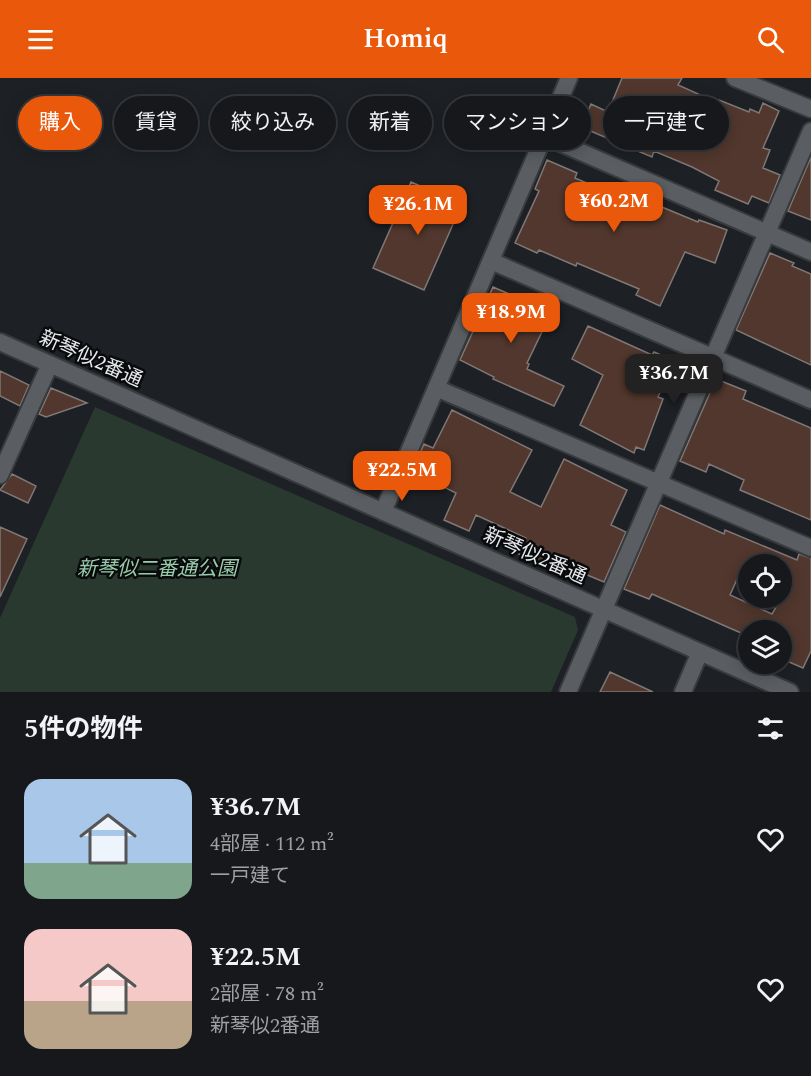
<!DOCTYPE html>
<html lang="ja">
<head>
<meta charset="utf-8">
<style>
  :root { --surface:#16181b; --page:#1f2124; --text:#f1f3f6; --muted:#9ea0a3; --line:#35373a; --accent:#ea580c }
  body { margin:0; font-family:Spectral,"Noto Sans JP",serif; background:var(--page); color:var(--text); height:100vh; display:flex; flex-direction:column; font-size:22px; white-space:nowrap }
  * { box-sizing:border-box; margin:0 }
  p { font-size:20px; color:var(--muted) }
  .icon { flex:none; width:33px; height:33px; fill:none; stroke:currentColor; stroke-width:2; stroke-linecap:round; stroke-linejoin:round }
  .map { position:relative; height:614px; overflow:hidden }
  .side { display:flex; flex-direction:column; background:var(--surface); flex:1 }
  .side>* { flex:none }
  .hud { position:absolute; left:18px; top:18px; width:776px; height:54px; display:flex; gap:12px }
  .tools { position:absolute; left:738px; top:476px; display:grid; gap:12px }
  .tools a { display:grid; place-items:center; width:54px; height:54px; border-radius:50%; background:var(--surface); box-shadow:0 3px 15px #0003,0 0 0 2px var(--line); font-size:30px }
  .price { position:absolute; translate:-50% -51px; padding:0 14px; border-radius:12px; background:var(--accent); color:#fff; font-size:20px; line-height:39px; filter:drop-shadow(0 2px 3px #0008) }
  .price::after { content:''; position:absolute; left:50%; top:36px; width:18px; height:14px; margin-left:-9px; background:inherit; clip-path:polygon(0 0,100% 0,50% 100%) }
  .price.selected { background:#222; color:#fff }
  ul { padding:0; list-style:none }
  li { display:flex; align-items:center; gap:18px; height:150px; padding:0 24px }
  li span { display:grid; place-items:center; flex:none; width:168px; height:120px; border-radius:18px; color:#555 }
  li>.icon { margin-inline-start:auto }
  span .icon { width:72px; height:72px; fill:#fffc; stroke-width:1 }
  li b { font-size:26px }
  h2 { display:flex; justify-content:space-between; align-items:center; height:72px; padding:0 24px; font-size:26px }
  .pill { padding:0 21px; border-radius:27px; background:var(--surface); box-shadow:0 3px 15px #0003,0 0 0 2px var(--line); font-size:21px; line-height:54px }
  .pill.selected { background:var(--accent); color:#fff }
  header { display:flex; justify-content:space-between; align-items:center; height:78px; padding:0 24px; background:var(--accent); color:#fff; font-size:27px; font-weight:600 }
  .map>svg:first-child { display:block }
  .green { fill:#29392f }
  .building { fill:#51372d; stroke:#7f7876; stroke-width:1.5; fill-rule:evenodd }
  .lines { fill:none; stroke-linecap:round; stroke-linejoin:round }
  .minor-casing { stroke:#383b3e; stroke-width:20 }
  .minor { stroke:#5a5e62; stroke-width:16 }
  .labels { text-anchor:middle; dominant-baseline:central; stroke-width:5; stroke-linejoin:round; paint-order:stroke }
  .street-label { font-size:20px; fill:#e7e9ec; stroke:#080a0c }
  .park-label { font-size:20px; font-style:italic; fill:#99ccab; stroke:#080a0c }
</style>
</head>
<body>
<header><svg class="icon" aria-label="menu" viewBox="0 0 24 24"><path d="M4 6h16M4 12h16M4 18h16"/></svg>Homiq<svg class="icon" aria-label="search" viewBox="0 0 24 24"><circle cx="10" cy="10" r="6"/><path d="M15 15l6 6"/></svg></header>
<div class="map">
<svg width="811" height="614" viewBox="0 0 811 614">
  <rect width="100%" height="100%" fill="#1d2024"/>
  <path class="green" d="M95,329L575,539L578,552L551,614H0V540Z"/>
  <path class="building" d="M622,0H682L678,7L718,25L719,22L749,34L750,31L759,35L763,25L779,33L763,70L770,72L763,90L780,97L769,125L752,118L748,126L715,112L719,103L692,89L654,73L652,79L581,49L591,26L608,34Z
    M811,79V142L788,133Z
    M547,82L577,95L575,100L642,129L645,122L698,144L699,142L727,152L715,185L685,174L660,228L636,217L639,211L577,185L576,188L539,172L537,175L515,165L539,113L535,111Z
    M411,104L462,126L424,212L373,190Z
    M770,175L794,185L792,188L811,196V287L736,252Z
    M493,209L523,222L525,218L553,231L527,285L529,286L527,291L564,308L554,328L493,301L494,299L460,282Z
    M588,248L652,277L654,274L675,283L658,319L663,321L644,372L636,369L634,375L580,347L603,297L572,281Z
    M0,293L29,307L20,328L0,318Z
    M716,301L746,313L743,321L811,350V442L740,412L744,402L709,386L706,394L680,383Z
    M51,310L87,325L46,339L39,336Z
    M452,332L532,372L510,414L541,429L564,381L627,412L611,447L626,454L604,504L544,479L541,485L519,476L526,460L476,437L469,453L444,442L456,415L412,393L424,366L433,370Z
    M12,396L36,408L28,425L0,412Z
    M660,427L724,456L725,452L797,482L799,476L811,480V573L803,590L782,581V552H748V558L652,516L649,521L624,511ZM744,486H782V519L772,536L730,517Z
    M0,449L27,461L0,519Z
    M610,594L653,614H600Z"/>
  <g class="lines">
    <g class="minor-casing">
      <path id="minor" d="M735,0L811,31
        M544,58L811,174
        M491,183L811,322
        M0,264L790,614
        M436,310L811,470
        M0,397L50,286
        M383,434L569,0
        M568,614L811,53
        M683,614L700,574"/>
    </g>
    <use href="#minor" class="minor"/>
  </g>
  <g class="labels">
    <g class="street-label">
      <text transform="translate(91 281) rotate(24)">新琴似2番通</text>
      <text transform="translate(535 478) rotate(24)">新琴似2番通</text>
    </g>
    <g class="park-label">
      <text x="157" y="491">新琴似二番通公園</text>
    </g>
  </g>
</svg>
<div class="tools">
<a><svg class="icon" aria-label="locate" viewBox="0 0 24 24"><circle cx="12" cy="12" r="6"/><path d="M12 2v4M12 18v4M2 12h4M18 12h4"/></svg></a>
<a><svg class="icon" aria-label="layers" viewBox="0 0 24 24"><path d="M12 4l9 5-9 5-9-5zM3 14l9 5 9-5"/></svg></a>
</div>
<b class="price" style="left:614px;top:155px">¥60.2M</b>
<b class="price" style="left:418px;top:158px">¥26.1M</b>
<b class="price" style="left:511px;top:266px">¥18.9M</b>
<b class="price selected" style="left:674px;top:327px">¥36.7M</b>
<b class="price" style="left:402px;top:424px">¥22.5M</b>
<div class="hud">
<a class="pill selected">購入</a>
<a class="pill">賃貸</a>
<a class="pill">絞り込み</a>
<a class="pill">新着</a>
<a class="pill">マンション</a>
<a class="pill">一戸建て</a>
</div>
</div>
<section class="side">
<h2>5件の物件<svg class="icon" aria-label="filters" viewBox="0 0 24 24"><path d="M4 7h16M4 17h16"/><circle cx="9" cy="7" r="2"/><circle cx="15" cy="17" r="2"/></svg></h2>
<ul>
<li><span style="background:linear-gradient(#a9c7e8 70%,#7fa58c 0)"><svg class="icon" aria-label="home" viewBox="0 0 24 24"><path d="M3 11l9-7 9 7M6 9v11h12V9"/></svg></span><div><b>¥36.7M</b><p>4部屋 · 112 m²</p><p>一戸建て</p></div><svg class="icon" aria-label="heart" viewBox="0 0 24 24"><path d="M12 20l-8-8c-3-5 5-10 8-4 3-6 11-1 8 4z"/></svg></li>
<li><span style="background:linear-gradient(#f6c9c9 60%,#b9a48a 0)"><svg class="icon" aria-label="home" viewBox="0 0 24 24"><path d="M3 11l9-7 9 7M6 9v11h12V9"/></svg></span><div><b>¥22.5M</b><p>2部屋 · 78 m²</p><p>新琴似2番通</p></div><svg class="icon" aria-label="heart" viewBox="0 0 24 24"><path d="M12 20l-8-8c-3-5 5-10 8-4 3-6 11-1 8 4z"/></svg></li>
</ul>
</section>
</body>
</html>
